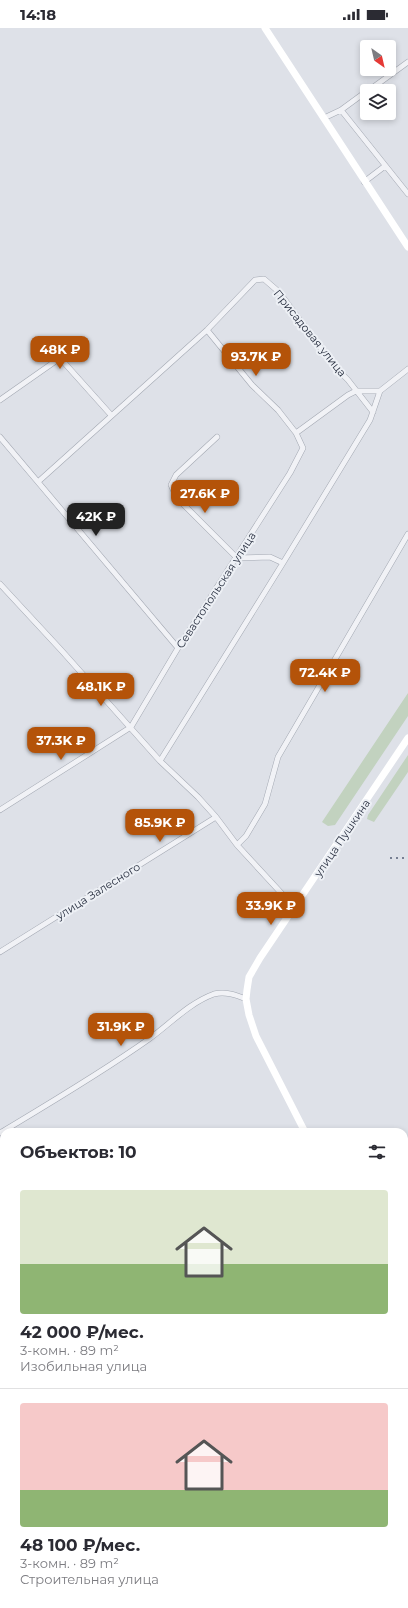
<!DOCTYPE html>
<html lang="ru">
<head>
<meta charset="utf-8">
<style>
  :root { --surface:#fff; --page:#f7f7f7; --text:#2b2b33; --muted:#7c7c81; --line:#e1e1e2; --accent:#b45309 }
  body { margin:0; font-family:Montserrat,sans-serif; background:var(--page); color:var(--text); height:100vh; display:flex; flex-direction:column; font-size:15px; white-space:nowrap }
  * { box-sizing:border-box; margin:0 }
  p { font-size:13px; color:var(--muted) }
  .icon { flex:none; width:22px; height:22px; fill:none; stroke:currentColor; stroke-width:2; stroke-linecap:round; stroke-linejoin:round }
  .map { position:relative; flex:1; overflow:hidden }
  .panel { position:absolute; left:0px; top:1100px; width:408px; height:480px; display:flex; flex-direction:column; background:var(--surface); border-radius:12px 12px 0 0; box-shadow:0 2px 6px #0003 }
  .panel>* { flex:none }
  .needle { width:26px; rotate:146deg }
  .controls { position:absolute; left:360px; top:12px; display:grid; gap:8px }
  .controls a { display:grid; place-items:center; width:36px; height:36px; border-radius:4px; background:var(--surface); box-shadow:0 2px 6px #0003; font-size:20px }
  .price { position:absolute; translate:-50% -34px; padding:0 9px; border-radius:8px; background:var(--accent); color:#fff; font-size:13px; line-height:26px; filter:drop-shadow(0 1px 2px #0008) }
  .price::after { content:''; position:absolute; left:50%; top:24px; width:12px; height:9px; margin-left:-6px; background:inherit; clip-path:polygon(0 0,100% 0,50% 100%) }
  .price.current { background:#222; color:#fff }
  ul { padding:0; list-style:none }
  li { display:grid; align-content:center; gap:8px; height:212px; padding:0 20px }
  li+li { border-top:1px solid var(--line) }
  li span { display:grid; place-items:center; height:124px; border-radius:4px; color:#555 }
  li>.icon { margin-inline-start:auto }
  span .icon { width:72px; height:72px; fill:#fffc; stroke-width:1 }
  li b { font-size:17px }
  h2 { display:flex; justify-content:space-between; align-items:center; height:48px; padding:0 20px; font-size:17px }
  .status { display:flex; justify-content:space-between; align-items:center; height:28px; padding:0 20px; background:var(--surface); direction:ltr }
  .status svg { height:11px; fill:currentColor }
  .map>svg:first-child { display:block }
  .green { fill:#c2d2bf }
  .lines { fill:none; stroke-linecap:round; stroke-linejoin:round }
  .street-casing { stroke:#a3a8b2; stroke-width:6 }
  .street { stroke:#f1f2f6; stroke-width:5 }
  .secondary { stroke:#fff; stroke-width:7 }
  .rail { stroke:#777f92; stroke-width:2; stroke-dasharray:2 4; stroke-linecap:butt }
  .labels { text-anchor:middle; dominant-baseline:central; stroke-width:4; stroke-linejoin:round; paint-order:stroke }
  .street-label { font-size:11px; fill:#272e3f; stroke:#edf0f5 }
</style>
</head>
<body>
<div class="status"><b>14:18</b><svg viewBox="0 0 49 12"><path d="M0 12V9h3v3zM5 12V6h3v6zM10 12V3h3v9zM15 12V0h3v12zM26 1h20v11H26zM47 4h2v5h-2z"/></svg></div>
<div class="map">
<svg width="408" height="1580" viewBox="0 0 408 1580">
  <rect width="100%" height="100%" fill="#dee1e8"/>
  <path class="green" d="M408,665V688L335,797L328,798L322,794Z
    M408,727V744L374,794L367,791L368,787Z"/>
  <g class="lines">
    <g class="street-casing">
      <path id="street" d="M368,63L408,34
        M341,82L408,166
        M324,90L341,82L367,63
        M364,154L385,138
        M207,302L252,357L278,382L296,405
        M0,372L60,330L111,387
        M0,409L178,620
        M217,409L176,447L171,457L177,470L237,530L270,529L283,535
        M39,453L207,302L255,252L264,251L279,264L335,339L348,352L373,384
        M0,556L62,623L160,733L198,769L216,789
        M160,733L283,535L370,392L380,363L408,341
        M0,782L131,699L178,620L290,445L303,420L296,405L348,367L356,363H380
        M237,817L246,808L265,776L278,729L408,506
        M0,924L216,789L237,817L295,880
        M0,1105C50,1075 101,1045 149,1011C170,996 189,975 214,966C225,963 236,967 246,971
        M0,1331L4,1338
        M404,1521L408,1519
        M0,1554L4,1559
        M16,1576L18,1580
        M298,1580L305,1576"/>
    </g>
    <use href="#street" class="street"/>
    <path class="secondary" d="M265,0L408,219
      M305,1104L256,1008L249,987L246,971L247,962L249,949L260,930L408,710
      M404,1298L408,1305
      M404,1364L408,1361
      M61,1580L67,1576"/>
    <path class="rail" d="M390,830H408
      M404,1503L408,1501
      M264,1580L271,1576"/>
  </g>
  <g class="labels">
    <g class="street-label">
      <text transform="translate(310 305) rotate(51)">Присадовая улица</text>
      <text transform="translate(216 562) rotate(-57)">Севастопольская улица</text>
      <text transform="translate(342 810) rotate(-56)">улица Пушкина</text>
      <text transform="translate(98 863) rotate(-32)">улица Залесного</text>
    </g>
  </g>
</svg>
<div class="controls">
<a><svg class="needle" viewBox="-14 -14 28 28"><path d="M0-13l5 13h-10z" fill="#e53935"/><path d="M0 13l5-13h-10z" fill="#7c7c81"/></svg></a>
<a><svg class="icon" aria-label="layers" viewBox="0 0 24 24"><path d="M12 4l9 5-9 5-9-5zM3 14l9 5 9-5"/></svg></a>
</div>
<b class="price" style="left:60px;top:342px">48K ₽</b>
<b class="price" style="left:256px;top:349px">93.7K ₽</b>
<b class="price" style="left:205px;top:486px">27.6K ₽</b>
<b class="price current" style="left:96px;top:509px">42K ₽</b>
<b class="price" style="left:325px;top:665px">72.4K ₽</b>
<b class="price" style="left:101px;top:679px">48.1K ₽</b>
<b class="price" style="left:61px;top:733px">37.3K ₽</b>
<b class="price" style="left:160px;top:815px">85.9K ₽</b>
<b class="price" style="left:271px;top:898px">33.9K ₽</b>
<b class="price" style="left:121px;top:1019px">31.9K ₽</b>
<section class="panel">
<h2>Объектов: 10<svg class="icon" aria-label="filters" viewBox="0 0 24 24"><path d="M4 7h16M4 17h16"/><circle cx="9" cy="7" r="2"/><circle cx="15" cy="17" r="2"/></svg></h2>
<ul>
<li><span style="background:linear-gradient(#dfe7d0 60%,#8fb573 0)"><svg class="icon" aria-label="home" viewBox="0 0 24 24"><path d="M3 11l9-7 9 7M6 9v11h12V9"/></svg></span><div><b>42 000 ₽/мес.</b><p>3-комн. · 89 m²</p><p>Изобильная улица</p></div></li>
<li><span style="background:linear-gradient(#f6c9c9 70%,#8fb573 0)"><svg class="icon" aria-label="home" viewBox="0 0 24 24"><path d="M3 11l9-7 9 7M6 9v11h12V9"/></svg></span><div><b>48 100 ₽/мес.</b><p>3-комн. · 89 m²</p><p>Строительная улица</p></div></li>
</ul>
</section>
</div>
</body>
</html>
